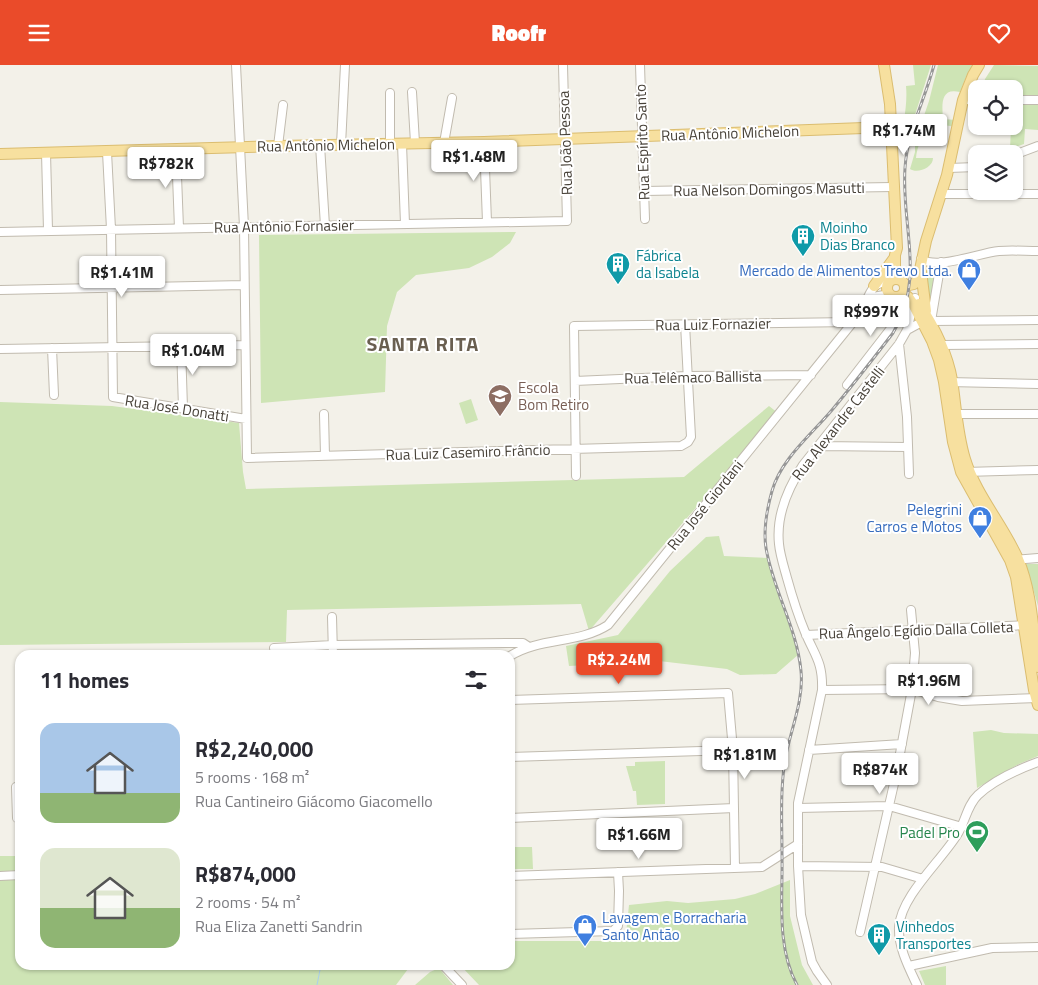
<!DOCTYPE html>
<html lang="en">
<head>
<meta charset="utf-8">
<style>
  :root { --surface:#fff; --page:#f7f7f7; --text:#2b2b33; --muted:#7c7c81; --accent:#ea4b2a }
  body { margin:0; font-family:"Titillium Web",sans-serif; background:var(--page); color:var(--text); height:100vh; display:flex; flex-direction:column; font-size:19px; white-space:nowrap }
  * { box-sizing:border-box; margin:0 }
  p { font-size:16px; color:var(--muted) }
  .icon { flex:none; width:28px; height:28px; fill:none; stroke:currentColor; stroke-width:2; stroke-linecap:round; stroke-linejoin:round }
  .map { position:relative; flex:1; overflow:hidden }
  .details { position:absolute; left:15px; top:585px; width:500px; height:320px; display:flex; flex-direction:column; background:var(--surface); border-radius:15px; box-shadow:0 1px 4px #0004 }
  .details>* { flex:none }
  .controls { position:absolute; left:968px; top:15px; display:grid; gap:10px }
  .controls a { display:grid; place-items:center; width:55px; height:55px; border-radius:10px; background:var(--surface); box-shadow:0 1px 4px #0004; font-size:25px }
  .price { position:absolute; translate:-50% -42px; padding:0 11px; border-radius:5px; background:#fff; color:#222; font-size:16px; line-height:32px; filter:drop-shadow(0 1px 2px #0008) }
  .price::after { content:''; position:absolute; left:50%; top:30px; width:15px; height:11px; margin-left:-8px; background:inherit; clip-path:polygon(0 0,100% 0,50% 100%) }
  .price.selected { background:var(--accent); color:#fff }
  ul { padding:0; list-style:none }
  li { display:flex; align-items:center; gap:15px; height:125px; padding:0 25px }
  li span { display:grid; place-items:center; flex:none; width:140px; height:100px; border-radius:15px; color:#555 }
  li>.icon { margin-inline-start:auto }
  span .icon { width:60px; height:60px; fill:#fffc; stroke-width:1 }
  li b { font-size:21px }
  h2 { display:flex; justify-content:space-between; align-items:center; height:60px; padding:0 25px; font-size:21px }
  header { display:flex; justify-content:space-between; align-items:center; height:65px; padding:0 25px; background:var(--accent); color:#fff; font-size:22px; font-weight:800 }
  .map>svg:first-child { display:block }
  .green { fill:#cee4b5 }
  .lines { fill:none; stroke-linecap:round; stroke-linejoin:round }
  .stream { stroke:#abcfeb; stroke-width:1 }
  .minor-casing { stroke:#c1bbaf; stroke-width:10 }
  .major-casing { stroke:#dbbd70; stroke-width:12 }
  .minor { stroke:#fff; stroke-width:8 }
  .major { stroke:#f7e09f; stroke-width:10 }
  .rail-casing { stroke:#979797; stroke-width:3 }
  .rail { stroke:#fff; stroke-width:1; stroke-dasharray:4; stroke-linecap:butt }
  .labels { text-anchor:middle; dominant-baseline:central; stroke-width:4; stroke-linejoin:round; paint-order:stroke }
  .street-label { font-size:15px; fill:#474138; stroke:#fff }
  .culture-label { font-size:15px; fill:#0d838f; stroke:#fff; text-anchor:start }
  .shop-label { font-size:15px; fill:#366cbe; stroke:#fff; text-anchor:end }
  .education-label { font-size:15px; fill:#785e54; stroke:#fff; text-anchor:start }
  .leisure-label { font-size:15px; fill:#27864d; stroke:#fff; text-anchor:end }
  .district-label { font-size:20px; font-weight:bold; letter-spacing:1px; fill:#695f50; stroke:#fff }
</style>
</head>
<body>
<header><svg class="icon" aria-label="menu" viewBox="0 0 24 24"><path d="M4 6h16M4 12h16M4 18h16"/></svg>Roofr<svg class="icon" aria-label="heart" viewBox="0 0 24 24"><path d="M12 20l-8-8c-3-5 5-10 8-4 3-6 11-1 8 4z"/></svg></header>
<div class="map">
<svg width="1038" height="920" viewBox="0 0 1038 920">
  <rect width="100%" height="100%" fill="#f3f1e9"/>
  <path class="green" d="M913,0H931L904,84L901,81C902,61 908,41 906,21L915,20Z
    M938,0H973L966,12L960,27C940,22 942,40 943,54L956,55L954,62C930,56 919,70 916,93H933C933,103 917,109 910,104L915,87V77L929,36Z
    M994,0L1038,1V32H1014V24H982L985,14Z
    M1014,40H1038V65L1025,64L1024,79L1010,84L1011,62L975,63L976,53V61H1014Z
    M516,167L510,178L492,192L469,203L416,210L397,227L387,261L385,327L261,338L259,170Z
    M937,204L932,244L926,230V205Z
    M471,334L478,355L466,359L459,338Z
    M0,337L112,341L239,358L243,407L246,424L684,412L769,341L778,348L589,566L581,539L287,545L286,577L0,580Z
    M719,471L724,491L768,493L799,589L776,609L740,610L727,604L659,596L569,601L566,581L618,570L670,506L706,472Z
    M1026,499H1038V541Z
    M991,665L1004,668L1038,669V691L1019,699L977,723L973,667Z
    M665,696V739L637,740L636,726H633L626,701H635V697Z
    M510,782H532L533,804H510Z
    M0,791H20V900H411L396,920H0Z
    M790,815V851L802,900L813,920H479L460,900H510V876H617L626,869L629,840L667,836L688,838L735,834L755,829Z
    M946,901V920H925L919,906Z
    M439,903L453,920H415L430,907Z"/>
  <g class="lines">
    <path class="stream" d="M317,920L321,900"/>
    <g class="minor-casing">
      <path id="minor" d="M236,0L244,162L247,393L681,381L688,377L691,372L685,259
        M640,0L645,154
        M412,27L415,78
        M963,35H976
        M1014,35H1038
        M484,77L487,157
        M444,78L452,33
        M390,79V28
        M402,79L405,159
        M320,80L325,161
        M341,80L345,0
        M278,81L283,40
        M176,85L179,163
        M107,87L111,164L113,332L246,354
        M46,88L48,165
        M1014,90L1038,81
        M949,103L976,102
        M644,126L893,122
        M941,129H1038
        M0,167L567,156L563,0
        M921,194C938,205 978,188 999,186C1012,185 1025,186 1038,186
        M0,225L244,220
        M865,238L873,232L890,229
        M931,256L941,197
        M907,265L918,259L931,256L1038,255
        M899,279L907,352L909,409
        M942,280L1038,279
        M181,281L183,343
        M52,283L54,330
        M0,284L245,280
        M575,316L687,311L811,310
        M948,317L1038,319
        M847,320L895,258L906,231
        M324,349L325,391
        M953,349H1038
        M819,381L908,382
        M965,407L1038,405
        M576,411L574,261L853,257
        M1014,495L1038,493
        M332,552L333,590
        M806,570L1027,560
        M274,583L333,580L506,578H523L529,582
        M510,591C540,572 579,579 608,560L853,257C856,252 860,246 864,240C873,223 871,219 892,215
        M822,625L912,624L938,632L962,636L1038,633
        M510,635L728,628L733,685L735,803
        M809,685L902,679
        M510,692L733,685
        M20,722H16L17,753H20
        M798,743L889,741L962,762
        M510,753L734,743
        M798,801L882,802L923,814
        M0,811L20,810
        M510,811L762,802L798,779
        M860,867L896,710L912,624L915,588L911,545
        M510,869L613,866L618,861L619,826L618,807
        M443,900L462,920
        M909,901L992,883L1038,882
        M827,920L817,906L812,897L801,850L798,801V738L822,625C823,597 815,591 805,567C798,550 792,531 787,513C784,502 780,490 779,479C776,451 788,423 803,400L899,279L907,265L915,233
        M917,920C909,903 898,882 899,862C901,831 941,796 957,770C965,758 967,740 978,730C993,716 1019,704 1038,697"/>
    </g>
    <g class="major-casing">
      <path id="major" d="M884,0L890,39L897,183L895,190V214
        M0,89L278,81L484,77L891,62
        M921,206L926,246
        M887 223a9 9 0 1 1 18 0a9 9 0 1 1-18 0Z
        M874,221L895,192
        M905,221L914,219L918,214L926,176L947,110L963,35L973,10L979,0
        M903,229L908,232L913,239L932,276L939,295L944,317L953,377L961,407L1010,495L1016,512L1034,625L1038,640
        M919,239C935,263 947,287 952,315C956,341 957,368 965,394C976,430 1003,460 1018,494C1032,527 1033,566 1038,602"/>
    </g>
    <use href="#minor" class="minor"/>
    <use href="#major" class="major"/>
    <g class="rail-casing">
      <path id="rail" d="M797,920C776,881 783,832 782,790C782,758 780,727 785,695C790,666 804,636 801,606C797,563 773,525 766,483C763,464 767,444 772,426C781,394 811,370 832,345C853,320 873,294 893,268C926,212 901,162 905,103C907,68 925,34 934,0"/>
    </g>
    <use href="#rail" class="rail"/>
  </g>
  <defs>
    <g id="building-pin" transform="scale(1.25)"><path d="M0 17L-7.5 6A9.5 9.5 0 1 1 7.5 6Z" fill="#0f9aa8" stroke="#fff"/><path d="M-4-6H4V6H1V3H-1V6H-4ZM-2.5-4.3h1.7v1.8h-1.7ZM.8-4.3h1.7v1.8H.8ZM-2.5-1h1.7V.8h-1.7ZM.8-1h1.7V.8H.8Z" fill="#fff"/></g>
    <g id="shop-pin" transform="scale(1.25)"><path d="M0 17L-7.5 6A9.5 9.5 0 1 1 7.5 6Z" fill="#3f7fe0" stroke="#fff"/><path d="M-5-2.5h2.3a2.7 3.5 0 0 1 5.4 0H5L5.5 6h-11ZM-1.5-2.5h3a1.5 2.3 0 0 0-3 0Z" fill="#fff"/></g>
    <g id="school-pin" transform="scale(1.25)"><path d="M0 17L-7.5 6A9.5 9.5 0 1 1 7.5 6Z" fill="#8d6e63" stroke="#fff"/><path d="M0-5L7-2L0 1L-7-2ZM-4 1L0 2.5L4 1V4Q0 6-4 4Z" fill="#fff"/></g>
    <g id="stadium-pin" transform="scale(1.25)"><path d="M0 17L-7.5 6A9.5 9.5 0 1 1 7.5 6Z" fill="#2e9e5b" stroke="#fff"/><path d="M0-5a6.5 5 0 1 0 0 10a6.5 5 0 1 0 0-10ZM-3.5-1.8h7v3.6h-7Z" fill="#fff"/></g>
  </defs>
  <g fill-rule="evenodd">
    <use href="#building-pin" x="803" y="171"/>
    <use href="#building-pin" x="618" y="199"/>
    <use href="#shop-pin" x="969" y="205"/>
    <use href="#school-pin" x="500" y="331"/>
    <use href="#shop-pin" x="980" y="453"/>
    <use href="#stadium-pin" x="977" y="767"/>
    <use href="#shop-pin" x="585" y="861"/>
    <use href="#building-pin" x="879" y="870"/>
  </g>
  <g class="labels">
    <g class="street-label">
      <text transform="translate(730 68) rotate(-2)">Rua Antônio Michelon</text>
      <text transform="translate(642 77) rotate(-92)">Rua Espírito Santo</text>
      <text transform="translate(565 78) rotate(-92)">Rua João Pessoa</text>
      <text transform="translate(326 80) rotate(-1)">Rua Antônio Michelon</text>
      <text transform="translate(769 124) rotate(-1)">Rua Nelson Domingos Masutti</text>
      <text transform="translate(284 161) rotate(-1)">Rua Antônio Fornasier</text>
      <text transform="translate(713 259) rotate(-1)">Rua Luiz Fornazier</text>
      <text transform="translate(693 312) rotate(-1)">Rua Telêmaco Ballista</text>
      <text transform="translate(177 343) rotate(9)">Rua José Donatti</text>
      <text transform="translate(838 358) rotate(-52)">Rua Alexandre Castelli</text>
      <text transform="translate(468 387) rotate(-2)">Rua Luiz Casemiro Frâncio</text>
      <text transform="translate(705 440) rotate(-51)">Rua José Giordani</text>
      <text transform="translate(916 565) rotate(-2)">Rua Ângelo Egídio Dalla Colleta</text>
    </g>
    <g class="culture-label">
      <text x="820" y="162">Moinho<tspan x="820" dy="17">Dias Branco</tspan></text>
      <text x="636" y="190">Fábrica<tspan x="636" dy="17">da Isabela</tspan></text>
      <text x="896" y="861">Vinhedos<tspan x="896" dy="17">Transportes</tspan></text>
    </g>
    <g class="shop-label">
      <text x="952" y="205">Mercado de Alimentos Trevo Ltda.</text>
      <text x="962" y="444">Pelegrini<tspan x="962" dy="17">Carros e Motos</tspan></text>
      <text x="602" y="852" text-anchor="start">Lavagem e Borracharia<tspan x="602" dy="17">Santo Antão</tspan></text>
    </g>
    <g class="education-label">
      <text x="518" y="322">Escola<tspan x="518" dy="17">Bom Retiro</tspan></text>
    </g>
    <g class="leisure-label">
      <text x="960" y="767">Padel Pro</text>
    </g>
    <g class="district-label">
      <text x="423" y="278">SANTA RITA</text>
    </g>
  </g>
</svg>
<div class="controls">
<a><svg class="icon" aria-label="locate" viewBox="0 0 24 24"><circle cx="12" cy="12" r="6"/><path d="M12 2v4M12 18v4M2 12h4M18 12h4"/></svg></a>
<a><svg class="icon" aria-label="layers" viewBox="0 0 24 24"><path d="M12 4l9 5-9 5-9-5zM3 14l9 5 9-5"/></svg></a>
</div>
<b class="price" style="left:904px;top:91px">R$1.74M</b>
<b class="price" style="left:474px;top:117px">R$1.48M</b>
<b class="price" style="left:166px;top:124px">R$782K</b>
<b class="price" style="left:122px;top:233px">R$1.41M</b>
<b class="price" style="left:871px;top:272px">R$997K</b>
<b class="price" style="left:193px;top:311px">R$1.04M</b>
<b class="price selected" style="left:619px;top:620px">R$2.24M</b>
<b class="price" style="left:929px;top:641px">R$1.96M</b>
<b class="price" style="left:745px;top:715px">R$1.81M</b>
<b class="price" style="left:880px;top:730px">R$874K</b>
<b class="price" style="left:639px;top:795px">R$1.66M</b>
<section class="details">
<h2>11 homes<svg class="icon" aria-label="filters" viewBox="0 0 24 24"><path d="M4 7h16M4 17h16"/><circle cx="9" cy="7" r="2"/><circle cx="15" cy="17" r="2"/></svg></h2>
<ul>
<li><span style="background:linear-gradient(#a9c7e8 70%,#8fb573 0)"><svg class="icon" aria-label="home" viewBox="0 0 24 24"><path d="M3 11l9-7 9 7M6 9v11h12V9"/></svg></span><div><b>R$2,240,000</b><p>5 rooms · 168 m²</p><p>Rua Cantineiro Giácomo Giacomello</p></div></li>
<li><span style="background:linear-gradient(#dfe7d0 60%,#8fb573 0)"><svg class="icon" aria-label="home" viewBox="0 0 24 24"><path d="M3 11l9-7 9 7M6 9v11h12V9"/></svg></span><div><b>R$874,000</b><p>2 rooms · 54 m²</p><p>Rua Eliza Zanetti Sandrin</p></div></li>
</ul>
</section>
</div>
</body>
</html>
